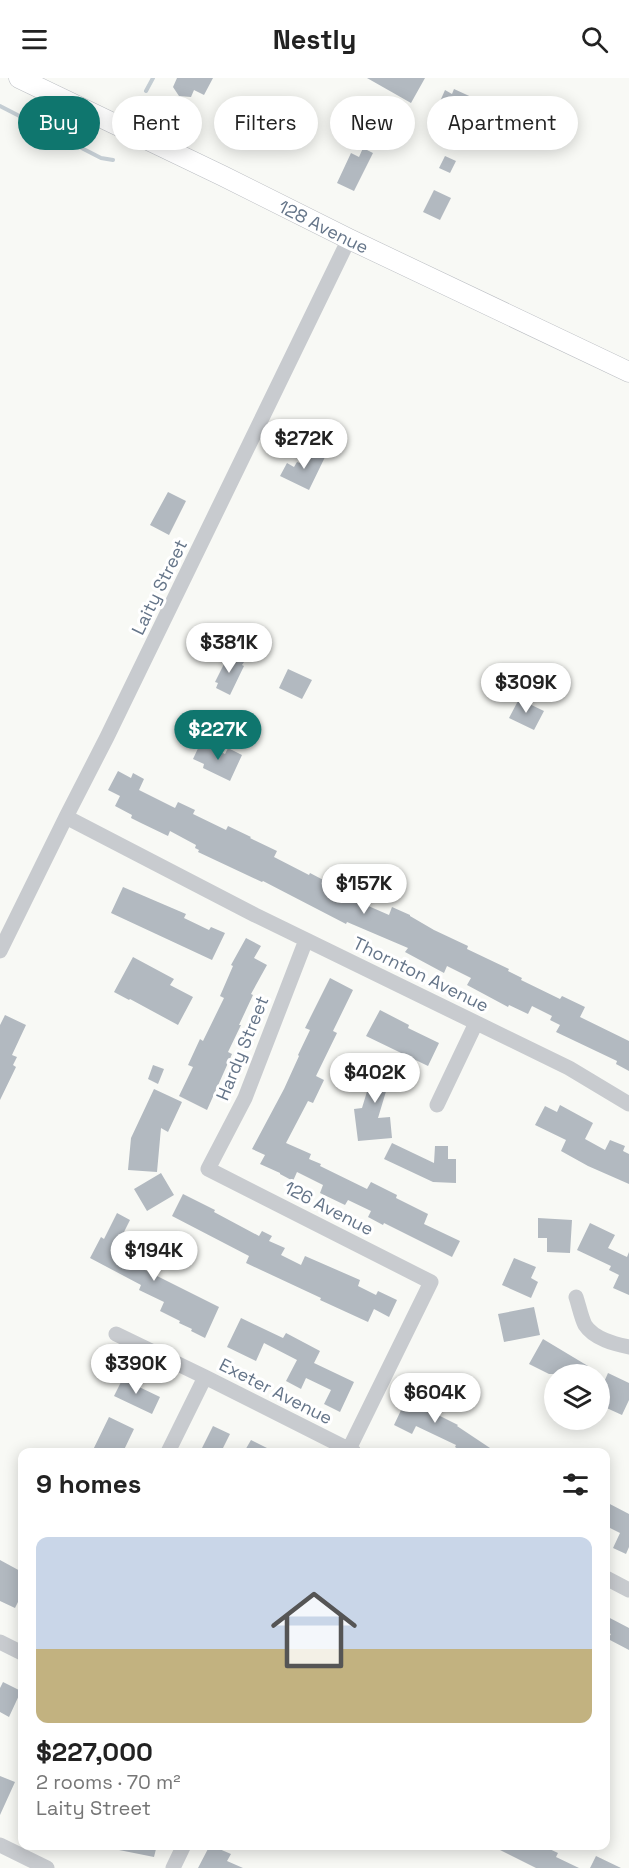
<!DOCTYPE html>
<html lang="en">
<head>
<meta charset="utf-8">
<style>
  :root { --surface:#fff; --page:#f6f6f6; --text:#222; --muted:#767676; --accent:#0f766e }
  body { margin:0; font-family:"Space Grotesk",sans-serif; background:var(--page); color:var(--text); height:100vh; display:flex; flex-direction:column; font-size:22px; white-space:nowrap }
  * { box-sizing:border-box; margin:0 }
  p { font-size:20px; color:var(--muted) }
  .icon { flex:none; width:33px; height:33px; fill:none; stroke:currentColor; stroke-width:2; stroke-linecap:round; stroke-linejoin:round }
  .map { position:relative; flex:1; overflow:hidden }
  .panel { position:absolute; left:18px; top:1370px; width:592px; height:402px; display:flex; flex-direction:column; background:var(--surface); border-radius:12px; box-shadow:0 3px 15px #0003 }
  .panel>* { flex:none }
  .hud { position:absolute; left:18px; top:18px; width:594px; height:54px; display:flex; gap:12px }
  .controls { position:absolute; left:544px; top:1286px; display:grid; gap:12px }
  .controls a { display:grid; place-items:center; width:66px; height:66px; border-radius:50%; background:var(--surface); box-shadow:0 3px 15px #0003; font-size:30px }
  .price { position:absolute; translate:-50% -51px; padding:0 14px; border-radius:21px; background:#fff; color:#222; font-size:20px; line-height:39px; filter:drop-shadow(0 2px 3px #0008) }
  .price::after { content:''; position:absolute; left:50%; top:36px; width:18px; height:14px; margin-left:-9px; background:inherit; clip-path:polygon(0 0,100% 0,50% 100%) }
  .price.selected { background:var(--accent); color:#fff }
  ul { padding:0; list-style:none }
  li { display:grid; align-content:center; gap:12px; height:318px; padding:0 18px }
  li span { display:grid; place-items:center; height:186px; border-radius:12px; color:#555 }
  li>.icon { margin-inline-start:auto }
  span .icon { width:108px; height:108px; fill:#fffc; stroke-width:1 }
  li b { font-size:26px }
  h2 { display:flex; justify-content:space-between; align-items:center; height:72px; padding:0 18px; font-size:26px }
  .pill { padding:0 21px; border-radius:27px; background:var(--surface); box-shadow:0 3px 15px #0003; font-size:21px; line-height:54px }
  .pill.selected { background:var(--accent); color:#fff }
  header { display:flex; justify-content:space-between; align-items:center; height:78px; padding:0 18px; background:var(--surface); font-size:27px; font-weight:800 }
  .map>svg:first-child { display:block }
  .lines { fill:none; stroke-linecap:round; stroke-linejoin:round }
  .stream { stroke:#c4cdd3; stroke-width:4 }
  .building { fill:#b2b9c0 }
  .major-casing { stroke:#bbbec3; stroke-width:21 }
  .minor { stroke:#c8cbcf; stroke-width:15 }
  .major { stroke:#fff; stroke-width:20 }
  .labels { text-anchor:middle; dominant-baseline:central; stroke-width:6; stroke-linejoin:round; paint-order:stroke }
  .street-label { font-size:18px; fill:#657589; stroke:#fff }
</style>
</head>
<body>
<header><svg class="icon" aria-label="menu" viewBox="0 0 24 24"><path d="M4 6h16M4 12h16M4 18h16"/></svg>Nestly<svg class="icon" aria-label="search" viewBox="0 0 24 24"><circle cx="10" cy="10" r="6"/><path d="M15 15l6 6"/></svg></header>
<div class="map">
<svg width="629" height="1790" viewBox="0 0 629 1790">
  <rect width="100%" height="100%" fill="#f8f9f5"/>
  <g class="lines">
    <path class="stream" d="M146,13L153,0
      M0,28L101,80L113,82"/>
  </g>
  <path class="building" d="M177,0H213L204,17L194,12L191,19L179,18L173,9Z
    M367,0H425L411,25Z
    M454,11L478,22L475,27L497,37L490,52L438,28L445,12L452,16Z
    M363,70L373,75L354,113L337,105L351,75L359,79Z
    M445,78L456,83L450,95L439,90Z
    M434,112L451,120L440,142L423,134Z
    M307,370L325,379L309,412L280,398L287,385L294,389L297,384L300,385Z
    M168,414L186,423L169,457L150,447Z
    M229,576L244,584L242,587L244,588L230,617L216,610L218,605L215,604Z
    M288,591L312,602L302,621L279,610Z
    M519,621L544,633L534,652L509,640Z
    M201,664L225,676L228,670L242,677L230,703L203,690L204,686L193,681Z
    M118,693L131,700L133,695L144,701L139,712L175,730L178,724L195,732L193,736L226,752L228,748L251,759L250,760L277,773L274,779L309,797L310,795L331,806L330,807L358,821L357,823L389,837L392,829L410,837V838L434,852L468,868L467,871L509,891L508,893L522,900L521,902L560,921L562,918L585,929L580,939L629,963V993L616,986L617,983L556,954L560,947L550,942L552,938L532,928L528,936L509,927L508,929L467,907L471,900L447,888L444,895L405,874L408,870L347,844L346,846L263,803L262,804L198,774L199,772L195,770L196,767L170,753L168,758L141,745L131,740L132,737L115,728L120,718L108,712Z
    M123,809L186,836L184,840L209,852L211,849L225,855L212,882L111,835Z
    M246,860L261,868L254,880L267,887L251,916L253,917L239,947H241L228,974L232,976L207,1032L179,1018L193,989L188,987L200,961L203,963L224,920L220,918L233,888L231,887Z
    M133,879L174,901L170,907L193,919L178,947L130,921L129,922L114,914Z
    M330,900L353,912L333,953L337,955L316,998L324,1002L313,1025L308,1023L286,1065L311,1076L309,1081L321,1086L320,1088L367,1111L371,1104L397,1117L396,1120L428,1136L424,1146L460,1163L452,1179L384,1145L383,1147L368,1139L371,1133L348,1122L345,1127L320,1115L323,1107L297,1094L293,1103L280,1096V1095L260,1086L265,1077L252,1071L284,1011L299,978L298,977L310,952L305,950Z
    M380,932L409,947L408,950L439,965L428,988L366,958Z
    M5,937L26,947L12,977L17,979L13,987L16,989L0,1022V947Z
    M368,985L399,994L394,1011L387,1010L378,1040L390,1039L392,1060L358,1063L354,1031L362,1030L369,1007L362,1005Z
    M153,987L164,991L158,1006L148,1001Z
    M154,1011L182,1024L168,1054L161,1050L157,1094L128,1092L131,1060Z
    M560,1027L593,1045L585,1061L605,1072L610,1062L625,1068L623,1073L629,1076V1106L588,1088L561,1073L566,1062L535,1047L545,1028L557,1034Z
    M392,1065L434,1085L435,1068H448V1081H456V1105L433,1104L384,1081Z
    M161,1095L174,1117L147,1133L134,1111Z
    M183,1116L215,1132L214,1134L259,1158L262,1153L272,1158L269,1163L285,1170L281,1177L301,1187L305,1178L360,1202L358,1208L376,1217L378,1213L397,1222L389,1239L374,1231L368,1244L320,1222L321,1220L246,1185L249,1178L172,1138Z
    M117,1135L130,1142L117,1168L123,1171L122,1172L140,1182L137,1188L219,1229L205,1260L191,1253L192,1251L179,1245L180,1243L160,1233L164,1224L139,1212L141,1207L90,1180L101,1159L104,1161Z
    M538,1140L572,1142L570,1175L547,1174V1160H538Z
    M590,1145L615,1157L608,1170L627,1179L629,1174V1217L613,1210L619,1197L609,1192L611,1188L577,1172Z
    M514,1180L536,1189L531,1200L538,1204L531,1220L502,1207Z
    M534,1229L540,1257L504,1264L498,1236Z
    M241,1240L283,1260L286,1255L320,1273L314,1285L354,1304L340,1334L324,1326L331,1312L306,1300L301,1311L286,1303L297,1282L264,1265L256,1283L227,1269Z
    M543,1261L588,1288L584,1296H549L529,1286Z
    M608,1295L629,1305V1322L622,1337L600,1327V1313Z
    M125,1296L138,1302L135,1307L160,1319L152,1336L114,1318Z
    M412,1309L431,1318L424,1330L458,1347L457,1348L496,1374H462L455,1369L456,1367L416,1348L412,1356L394,1347Z
    M109,1339L134,1351L123,1374H92Z
    M213,1348L230,1356L221,1374H200Z
    M251,1362L275,1374H244Z
    M606,1424L629,1436V1469L626,1476L613,1470L620,1455L606,1448Z
    M0,1482L22,1494V1524L19,1522L15,1530L0,1523Z
    M606,1538L629,1550V1572L608,1561L611,1556L606,1554Z
    M3,1604L21,1613L9,1639L0,1634V1610Z
    M0,1698L15,1704L0,1737Z
    M119,1767H157L154,1779L119,1772Z
    M210,1767L231,1776L227,1783L243,1790H198Z
    M490,1767H541L558,1775L556,1779L579,1790H536Z
    M596,1778L621,1790H590Z"/>
  <g class="lines">
    <g class="major-casing">
      <g id="major">
        <path id="s1" d="M19,0L223,98L349,161L629,294"/>
      </g>
    </g>
    <path class="minor" d="M66,739L255,837L569,990L629,1026
      M306,862L245,1020L208,1091L431,1204L349,1371
      M0,873L66,739L107,659L349,161
      M437,1027L476,945
      M576,1219C579,1228 581,1239 585,1247C594,1261 615,1266 629,1269
      M116,1256L205,1299L354,1374
      M168,1374L205,1299
      M606,1500L629,1512
      M0,1564L22,1575
      M0,1767L47,1790
      M173,1790L184,1767"/>
    <use href="#major" class="major"/>
  </g>
  <g class="labels">
    <g class="street-label">
      <text stroke="none"><textPath href="#s1" startOffset="339">128 Avenue</textPath></text>
      <text transform="translate(159 509) rotate(-64)">Laity Street</text>
      <text transform="translate(421 896) rotate(26)">Thornton Avenue</text>
      <text transform="translate(242 970) rotate(-68)">Hardy Street</text>
      <text transform="translate(329 1130) rotate(27)">126 Avenue</text>
      <text transform="translate(276 1313) rotate(27)">Exeter Avenue</text>
    </g>
  </g>
</svg>
<div class="controls">
<a><svg class="icon" aria-label="layers" viewBox="0 0 24 24"><path d="M12 4l9 5-9 5-9-5zM3 14l9 5 9-5"/></svg></a>
</div>
<b class="price" style="left:304px;top:392px">$272K</b>
<b class="price" style="left:229px;top:596px">$381K</b>
<b class="price" style="left:526px;top:636px">$309K</b>
<b class="price selected" style="left:218px;top:683px">$227K</b>
<b class="price" style="left:364px;top:837px">$157K</b>
<b class="price" style="left:375px;top:1026px">$402K</b>
<b class="price" style="left:154px;top:1204px">$194K</b>
<b class="price" style="left:136px;top:1317px">$390K</b>
<b class="price" style="left:435px;top:1346px">$604K</b>
<div class="hud">
<a class="pill selected">Buy</a>
<a class="pill">Rent</a>
<a class="pill">Filters</a>
<a class="pill">New</a>
<a class="pill">Apartment</a>
</div>
<section class="panel">
<h2>9 homes<svg class="icon" aria-label="filters" viewBox="0 0 24 24"><path d="M4 7h16M4 17h16"/><circle cx="9" cy="7" r="2"/><circle cx="15" cy="17" r="2"/></svg></h2>
<ul>
<li><span style="background:linear-gradient(#c9d6e8 60%,#c2b280 0)"><svg class="icon" aria-label="home" viewBox="0 0 24 24"><path d="M3 11l9-7 9 7M6 9v11h12V9"/></svg></span><div><b>$227,000</b><p>2 rooms · 70 m²</p><p>Laity Street</p></div></li>
</ul>
</section>
</div>
</body>
</html>
